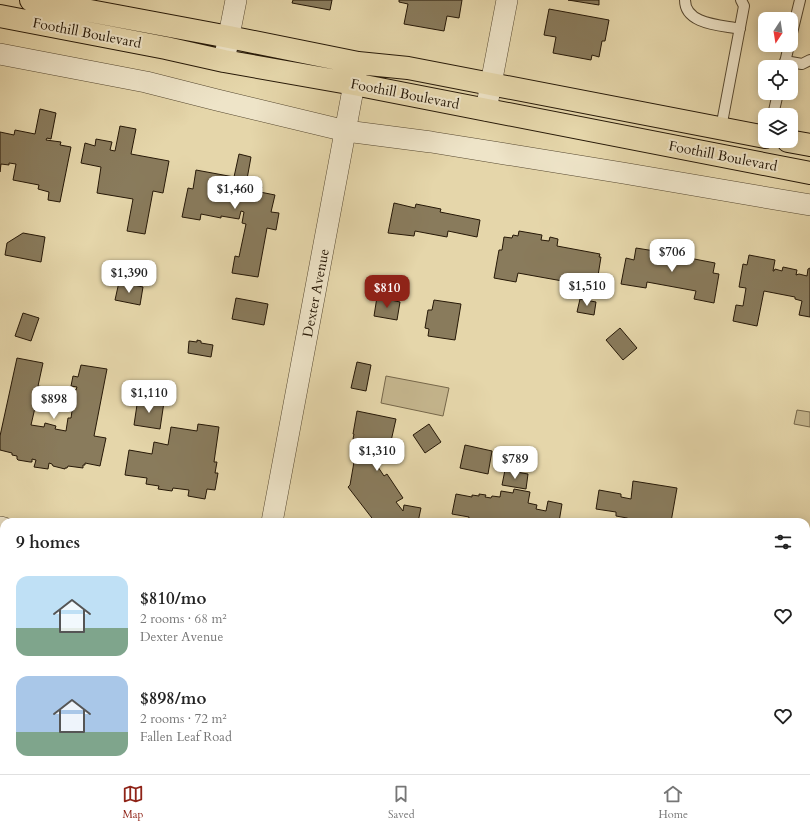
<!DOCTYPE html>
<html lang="en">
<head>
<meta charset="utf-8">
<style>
  :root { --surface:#fff; --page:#f6f6f6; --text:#222; --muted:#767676; --line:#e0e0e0; --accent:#8f2418 }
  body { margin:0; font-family:Cardo,serif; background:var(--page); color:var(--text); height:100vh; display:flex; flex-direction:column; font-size:15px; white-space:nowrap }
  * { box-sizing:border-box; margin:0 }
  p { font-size:13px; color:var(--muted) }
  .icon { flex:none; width:22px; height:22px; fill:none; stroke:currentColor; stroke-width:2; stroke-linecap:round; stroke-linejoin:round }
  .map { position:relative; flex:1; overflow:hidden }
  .side { position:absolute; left:0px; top:518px; width:810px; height:256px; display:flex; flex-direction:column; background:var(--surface); border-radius:12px 12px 0 0; box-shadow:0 2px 10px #0003 }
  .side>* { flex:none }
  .needle { width:26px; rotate:192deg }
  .buttons { position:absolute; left:758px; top:12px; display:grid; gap:8px }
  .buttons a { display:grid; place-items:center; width:40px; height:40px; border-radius:8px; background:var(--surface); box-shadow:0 2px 10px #0003; font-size:20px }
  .price { position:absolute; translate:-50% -34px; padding:0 9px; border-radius:8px; background:#fff; color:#222; font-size:13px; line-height:26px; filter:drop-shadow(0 1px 2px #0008) }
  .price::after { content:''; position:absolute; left:50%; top:24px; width:12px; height:9px; margin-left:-6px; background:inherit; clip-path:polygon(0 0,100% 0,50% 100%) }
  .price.active { background:var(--accent); color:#fff }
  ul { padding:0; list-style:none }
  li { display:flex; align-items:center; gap:12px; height:100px; padding:0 16px }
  li span { display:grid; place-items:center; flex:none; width:112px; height:80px; border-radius:12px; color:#555 }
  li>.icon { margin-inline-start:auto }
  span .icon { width:48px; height:48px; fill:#fffc; stroke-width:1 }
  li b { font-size:17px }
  h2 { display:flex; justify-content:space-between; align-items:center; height:48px; padding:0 16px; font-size:17px }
  .tabs { display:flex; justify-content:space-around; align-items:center; height:56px; border-top:1px solid var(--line); background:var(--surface); font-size:11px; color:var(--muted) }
  .tabs a { display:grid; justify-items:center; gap:2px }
  .tabs .active { color:var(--accent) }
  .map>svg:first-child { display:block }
  .green { fill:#c5b68e; stroke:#76674a }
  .building { fill:#897b5c; stroke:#261807 }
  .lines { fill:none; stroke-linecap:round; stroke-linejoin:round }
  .lane-casing { stroke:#564830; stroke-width:12 }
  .street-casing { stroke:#564830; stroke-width:22 }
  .primary-casing { stroke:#261807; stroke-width:24 }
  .lane { stroke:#eee4c8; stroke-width:10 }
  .street { stroke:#eee4c8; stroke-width:21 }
  .primary { stroke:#e5d6aa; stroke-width:22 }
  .labels { text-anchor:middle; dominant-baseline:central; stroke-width:4; stroke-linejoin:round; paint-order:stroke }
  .street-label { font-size:14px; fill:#261807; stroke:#eee4c8 }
</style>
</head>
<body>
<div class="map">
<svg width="810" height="774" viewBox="0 0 810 774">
  <rect width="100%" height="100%" fill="#e5d6aa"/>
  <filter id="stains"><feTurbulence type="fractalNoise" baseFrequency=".005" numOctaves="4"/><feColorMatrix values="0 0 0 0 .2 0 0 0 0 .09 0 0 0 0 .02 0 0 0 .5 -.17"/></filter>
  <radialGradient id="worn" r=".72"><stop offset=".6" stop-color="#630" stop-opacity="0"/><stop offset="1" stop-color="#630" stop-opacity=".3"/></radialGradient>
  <path class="green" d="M386,376L449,388L443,416L381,403Z
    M797,410L810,412V427L794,424Z
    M155,770H184L183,774H154Z"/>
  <path class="building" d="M293,0H332L330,10L292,3Z
    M399,0H462L459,18L447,16L444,31L404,24L408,4L399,2Z
    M568,0H599V5Z
    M549,9L609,20L605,41H602L599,57L592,55L591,60L553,53L556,37L544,35Z
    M40,109L56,113L51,139L47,138L46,140L61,142L60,145L71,147L60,202L48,200L49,192L38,189L39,185L13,180L16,164L9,163V165L1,164L0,172V132L14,135L15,130L35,134Z
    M120,126L136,129L131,154L169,161L163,193L153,191L145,234L127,231L133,199L97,193L101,167L81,163L85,143L95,146L96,139L112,142L110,150L115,151Z
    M239,154L251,157L247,179L249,180L248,184L262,187L260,192L275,195L271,212L279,213L276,230L267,228L258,277L232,273L235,256L239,257L246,224L242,223L244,212L241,211L239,219L221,216V218L201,214L200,220L182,217L188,188L193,189L196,170L234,177Z
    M394,203L415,208L416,204L441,209L440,212L480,220L477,237L448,231L447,237L415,231L414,236L388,233Z
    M519,231L542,235L541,240L549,241L550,237L558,239L557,246L600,254L599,257H601L597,282L569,277L568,282L518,273L516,282L494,278L499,250H502L504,237L512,238L513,235L518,236Z
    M23,233L45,237L41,262L5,255L7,243Z
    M636,248L661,252V250L684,254V257L715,263L713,273L719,274L714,303L694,299L696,291L647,282L646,288L621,284L626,258L634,260Z
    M749,255L775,260L773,271H774L775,269L782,271L783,267L797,270L796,275L799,274L807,276L808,269L810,268V317L799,315L802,301L795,299V297L764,291L757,326L733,321L736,305L743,306L746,288L739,287L743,264L747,265Z
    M119,282L143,287L140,305L115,300Z
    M377,297L400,302L397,320L374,316Z
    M236,298L268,304L264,325L232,319Z
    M580,299L596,302L594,315L577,312Z
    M434,300L461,304L455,340L428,336L429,329L425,328L428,310H432Z
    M23,313L39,318L31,341L15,336Z
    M620,328L637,348L623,360L606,340Z
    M197,340L201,341V343L213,345L211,357L188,353L189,341L197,342Z
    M17,358L43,363L38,386L44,387L41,400L37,399L31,425L44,427L45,423L56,426L55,429L66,431L68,418H71L72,411L66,410L68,399L74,400V399L68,398L67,395V390L70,388L76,390L77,387L71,386L73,376L78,377L81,365L107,369L94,436L106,438L100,466L85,463V465H83V468L68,466L67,468H65V469L53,466L52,464L49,463L48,469L34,467L36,460L32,459V462H30L18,460L17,459V456L12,455V453L0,450V436Z
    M357,362L371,365L366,391L351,388Z
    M138,398L164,402L160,429L134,425Z
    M357,411L396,419L389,450L380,448L376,468L378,467L384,476L387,474L403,498L396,502L403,511L404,505L421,508L418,522H375L348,487L350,485L358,439H353L354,434H353Z
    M198,424L219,427L214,462H217L215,473H218L215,490L207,489L205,499L188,496L189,490L173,488L172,491L158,489L159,486L146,484L147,478L125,475L129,450L152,454L154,442L168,445L171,427L197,431Z
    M429,424L441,442L425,453L413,435Z
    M465,445L492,451L488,474L460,468Z
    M505,470L528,474L526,489L502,485Z
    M633,481L677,488L671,522H629V519L627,518L616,516V512L596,509L599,490L621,494V497L631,499Z
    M514,489L530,492L528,503L537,505L536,509L546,511L548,501L562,504L559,522H468L469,517L452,514L456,494L472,497V495L479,496V494L486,495L485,497L491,498L492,496L500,497L501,491L513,493Z
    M809,552L810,553V575L806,572V556Z
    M0,588L4,589V643L0,642Z
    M806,756H810V774H783L763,770H806Z
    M373,770H408L413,771L412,774H372Z
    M457,770H478V772L458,774Z
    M498,770H589V774H497Z
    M614,770H634V774H614Z
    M666,770H685V774H665Z
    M738,770H759L758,772L755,771L754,774H737Z"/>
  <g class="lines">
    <g class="lane-casing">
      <path id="lane" d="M685,0C685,25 722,25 740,29
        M791,37L800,0
        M785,61L802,64L810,60
        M784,67L789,45
        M773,115L778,93
        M721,128L744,6L741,0"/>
    </g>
    <g class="street-casing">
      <path id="street" d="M0,54L146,82L217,100L346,131L431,142L623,173L810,205
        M224,61L236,0
        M486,110L507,0
        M272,522L357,68
        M0,527L4,528
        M806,664L810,665
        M225,774L226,770"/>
    </g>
    <g class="primary-casing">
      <path id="primary" d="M31,0L229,37L358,63L408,68L765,137
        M0,16L166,48L224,61L354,84L810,173
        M788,141L810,145"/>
    </g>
    <use href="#lane" class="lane"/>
    <use href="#street" class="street"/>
    <use href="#primary" class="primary"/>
  </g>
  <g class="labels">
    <g class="street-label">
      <text transform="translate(87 33) rotate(11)">Foothill Boulevard</text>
      <text transform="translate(405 94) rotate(11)">Foothill Boulevard</text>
      <text transform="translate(723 156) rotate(11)">Foothill Boulevard</text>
      <text transform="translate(316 293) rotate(-79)">Dexter Avenue</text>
    </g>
  </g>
  <rect width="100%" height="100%" filter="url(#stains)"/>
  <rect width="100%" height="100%" fill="url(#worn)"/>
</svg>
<div class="buttons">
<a><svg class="needle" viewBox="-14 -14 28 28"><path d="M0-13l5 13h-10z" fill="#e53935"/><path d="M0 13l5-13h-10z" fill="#767676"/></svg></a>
<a><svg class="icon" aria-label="locate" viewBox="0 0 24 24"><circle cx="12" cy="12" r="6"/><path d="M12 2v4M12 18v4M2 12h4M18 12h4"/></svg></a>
<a><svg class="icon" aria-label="layers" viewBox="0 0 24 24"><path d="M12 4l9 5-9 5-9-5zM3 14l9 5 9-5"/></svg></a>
</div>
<b class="price" style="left:235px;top:210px">$1,460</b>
<b class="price" style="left:672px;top:273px">$706</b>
<b class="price" style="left:129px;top:294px">$1,390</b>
<b class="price" style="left:587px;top:307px">$1,510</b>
<b class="price active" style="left:387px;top:309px">$810</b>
<b class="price" style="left:149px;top:414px">$1,110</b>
<b class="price" style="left:54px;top:420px">$898</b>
<b class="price" style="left:377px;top:472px">$1,310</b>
<b class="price" style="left:515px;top:480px">$789</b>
<section class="side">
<h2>9 homes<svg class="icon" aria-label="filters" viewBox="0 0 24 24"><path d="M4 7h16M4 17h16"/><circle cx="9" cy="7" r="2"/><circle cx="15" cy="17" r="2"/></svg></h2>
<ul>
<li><span style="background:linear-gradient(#bfe0f5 65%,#7fa58c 0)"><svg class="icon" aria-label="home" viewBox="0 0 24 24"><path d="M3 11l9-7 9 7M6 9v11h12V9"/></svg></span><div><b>$810/mo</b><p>2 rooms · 68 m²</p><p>Dexter Avenue</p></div><svg class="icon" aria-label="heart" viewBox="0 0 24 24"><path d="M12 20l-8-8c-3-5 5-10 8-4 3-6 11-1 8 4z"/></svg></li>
<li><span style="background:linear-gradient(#a9c7e8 70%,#7fa58c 0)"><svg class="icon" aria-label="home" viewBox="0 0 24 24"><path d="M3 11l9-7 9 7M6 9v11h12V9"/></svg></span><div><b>$898/mo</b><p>2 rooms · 72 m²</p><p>Fallen Leaf Road</p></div><svg class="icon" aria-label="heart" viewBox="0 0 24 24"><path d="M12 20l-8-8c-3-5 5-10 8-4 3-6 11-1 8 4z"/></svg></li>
</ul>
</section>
</div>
<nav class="tabs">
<a class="active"><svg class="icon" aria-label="map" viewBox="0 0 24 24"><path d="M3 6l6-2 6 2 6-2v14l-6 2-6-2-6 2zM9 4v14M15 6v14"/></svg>Map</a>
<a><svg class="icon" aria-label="saved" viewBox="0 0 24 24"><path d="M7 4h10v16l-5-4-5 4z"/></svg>Saved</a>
<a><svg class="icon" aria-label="home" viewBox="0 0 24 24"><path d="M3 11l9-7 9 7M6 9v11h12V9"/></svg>Home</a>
</nav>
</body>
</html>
